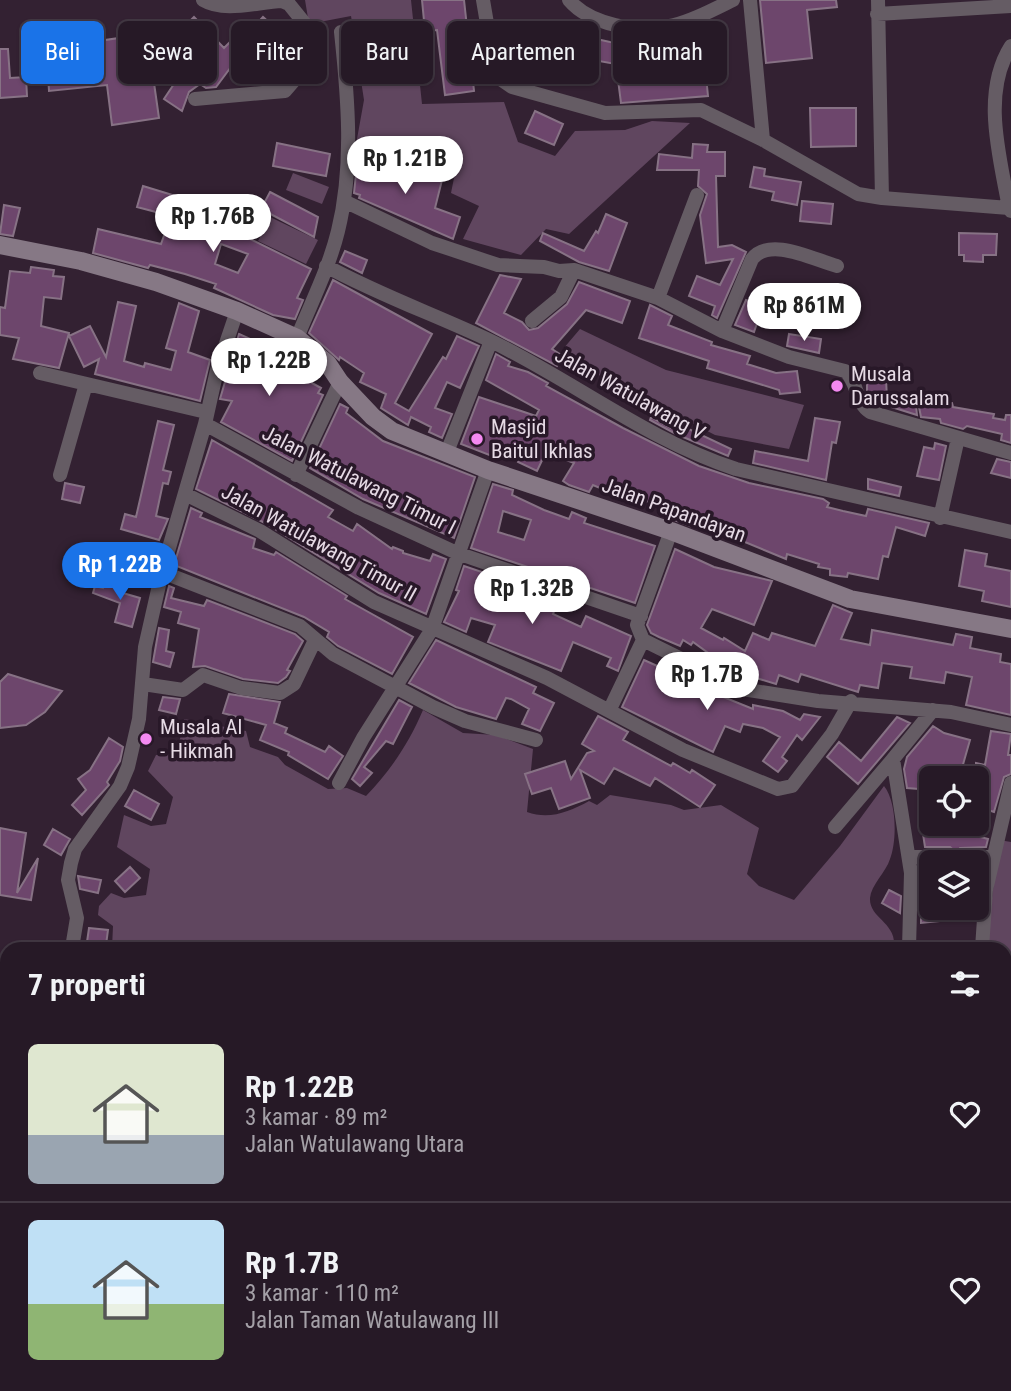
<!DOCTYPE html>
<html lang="id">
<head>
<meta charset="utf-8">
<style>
  :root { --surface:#261926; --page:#322632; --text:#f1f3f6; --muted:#a4a0a7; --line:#423843; --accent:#1a73e8 }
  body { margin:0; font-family:"Roboto Condensed",sans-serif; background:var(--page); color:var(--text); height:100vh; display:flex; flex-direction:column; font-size:26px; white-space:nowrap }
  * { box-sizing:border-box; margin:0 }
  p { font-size:23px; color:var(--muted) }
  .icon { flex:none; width:38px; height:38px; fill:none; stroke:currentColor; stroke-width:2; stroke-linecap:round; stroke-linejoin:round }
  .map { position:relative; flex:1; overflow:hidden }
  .details { position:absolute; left:0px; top:942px; width:1012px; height:450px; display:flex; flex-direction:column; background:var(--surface); border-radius:21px 21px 0 0; box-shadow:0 2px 5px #0004,0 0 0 2px var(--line) }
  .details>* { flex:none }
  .banner { position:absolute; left:21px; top:21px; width:970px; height:63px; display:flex; gap:14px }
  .buttons { position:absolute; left:919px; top:766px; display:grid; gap:14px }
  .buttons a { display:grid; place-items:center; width:70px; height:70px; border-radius:10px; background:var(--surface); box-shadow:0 2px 5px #0004,0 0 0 2px var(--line); font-size:35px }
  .price { position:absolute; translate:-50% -60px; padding:0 16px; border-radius:24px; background:#fff; color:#222; font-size:23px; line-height:46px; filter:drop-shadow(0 2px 4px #0008) }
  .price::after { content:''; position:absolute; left:50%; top:42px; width:21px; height:16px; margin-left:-10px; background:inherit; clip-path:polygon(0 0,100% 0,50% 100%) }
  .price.on { background:var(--accent); color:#fff }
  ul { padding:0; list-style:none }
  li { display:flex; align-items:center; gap:21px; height:175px; padding:0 28px }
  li+li { border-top:2px solid var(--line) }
  li span { display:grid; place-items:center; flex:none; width:196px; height:140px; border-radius:10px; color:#555 }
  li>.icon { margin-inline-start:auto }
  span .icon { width:84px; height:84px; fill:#fffc; stroke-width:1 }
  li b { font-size:30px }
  h2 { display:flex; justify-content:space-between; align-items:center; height:84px; padding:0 28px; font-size:30px }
  .chip { padding:0 24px; border-radius:10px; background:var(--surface); box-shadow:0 2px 5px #0004,0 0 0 2px var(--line); font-size:24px; line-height:63px }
  .chip.on { background:var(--accent); color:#fff }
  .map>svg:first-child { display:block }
  .green { fill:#60465f }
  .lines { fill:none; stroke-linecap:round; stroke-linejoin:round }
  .stream { stroke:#220122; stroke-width:3.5 }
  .building { fill:#6d466c; stroke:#877285; stroke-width:2; fill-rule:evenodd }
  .minor { stroke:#655c64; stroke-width:14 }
  .secondary { stroke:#867885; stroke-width:18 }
  .poi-dot { fill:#f489f1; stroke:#281828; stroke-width:2.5 }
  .labels { text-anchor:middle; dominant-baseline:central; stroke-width:7; stroke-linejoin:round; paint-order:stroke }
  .poi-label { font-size:21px; fill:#e6dae5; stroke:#281828; text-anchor:start }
  .street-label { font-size:21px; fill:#e6dae5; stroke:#281828 }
</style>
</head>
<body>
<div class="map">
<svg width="1011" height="1391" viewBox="0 0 1011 1391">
  <rect width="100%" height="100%" fill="#332132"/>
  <path class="green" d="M305,0H411L422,104L504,102L518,142L555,156L575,131L625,130L652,121L690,123L569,234L546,229L521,255L463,239L479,206L451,193L455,173L355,150L364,100L351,16L309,24Z
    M293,173L329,187L322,204L286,190Z
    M270,217L318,240L306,264L258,241Z
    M580,329L666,370L804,405L789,449L715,435L583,367L563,349Z
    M423,710L463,733L496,735L533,749L527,812C549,820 569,812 589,801L597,805L610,795L671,805L684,810L721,805L759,828L747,874L759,886L794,900L840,846L884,786C897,802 897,841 890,859C886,872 871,885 870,898C869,919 897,922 894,948H112L113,926L98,915L99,906L111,893L124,898L146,895L150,869L117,847L124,815L151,826L166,824L173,797L148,771L156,755L171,754L180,739L184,719L246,731L250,747L278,757L285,765L328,789L347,788L366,796C391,770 409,743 423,710Z
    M999,840L1011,842V1364L1005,1365L1004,948H986Z
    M0,1218L7,1219V1384H66L70,1387L69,1391H0Z
    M675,1384H786L789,1391H674Z"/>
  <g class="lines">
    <path class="stream" d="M537,1384L545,1391"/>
  </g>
  <path class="building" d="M422,0H464L474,91L445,95L437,30L425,31Z
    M760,0H836L837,7L807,10L812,58L766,63Z
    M194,17L224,48L236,36L241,41L263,17L283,35L291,27L302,37L294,46L303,55L287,73L283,69L271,83L250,84L231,67L216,87L206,88L200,84L189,92L182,111L164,99L180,75L176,73L192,52L176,35Z
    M578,25L594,29L592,38L610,42L643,45L698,40L701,67L705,66L708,96L621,103L616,64L571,56Z
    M69,26L70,38L83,37L84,43L147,34L159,118L112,125L107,85L49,91L46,40H57L56,28Z
    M505,37L534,48L524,73L504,66L501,47Z
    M0,49H8L10,78L26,77L27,96L0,98Z
    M810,108H856V146L811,147Z
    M535,111L563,124L554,145L525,133Z
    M277,143L330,154L326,176L273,166Z
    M693,144L708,145L707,152H725V176H716L718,247L732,245L746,252L717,318L712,315L715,306L689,296L697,276L720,285L733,259L706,263L700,215L707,194L698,186L699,170H657L659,154L692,158Z
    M365,162L442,180L435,208L460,217L453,239L359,198L360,195L354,193L357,165L364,167Z
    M754,167L765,169L764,176L801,182L797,205L772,200L774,192L750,187Z
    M143,186L192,201L191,206L216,213L218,209L240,217L242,210L257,215L248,238L311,269L297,298L303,300L295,319L273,315L214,288L216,284L185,274L150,265L148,268L93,253L98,229L161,244L171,216L137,207ZM221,244L248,254L238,273L215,264Z
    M270,192L318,217L314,237L261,209Z
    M802,201L833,204L831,224L800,221Z
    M4,205L20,208L13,236L0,234Z
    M606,214L627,223L609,271L579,262L540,241L543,233L584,251L596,231L598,233Z
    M959,233L997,234L996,255H983V262L964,261V255H959Z
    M345,251L367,260L362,273L340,262Z
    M31,267L54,270L53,276L64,277L61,299L44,297L41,326L69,333L59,368L13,359L19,338L0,335V307L5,308L10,271L30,273Z
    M500,275L521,279L504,313L522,322L529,330L538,328L567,304L579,282L630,301L622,323L586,310L552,349L563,356L557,366L476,323Z
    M333,280L432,334L395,403L409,411L443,357L446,359L457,336L479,346L460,388L447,382L435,408L452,414L442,438L429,432L431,427L411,417L408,425L381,408L386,394L360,382L364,373L340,357L339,360L309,333Z
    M746,300L763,306L754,332L735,325Z
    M118,302L136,306L124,361L144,367L145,363L171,370L176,351L166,348L179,303L199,311L188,352L210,360L200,401L95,374L99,359L84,367L69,336L90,326L106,357Z
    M650,305L672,316L668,325L712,342L711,345L750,356L747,364L776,373L797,371L800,392L780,394L779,390L707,368L709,361L639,338Z
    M239,334L289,356L288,360L305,369L301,377L321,388L318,393L323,395L292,461L221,422L232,401L220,399Z
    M789,334L821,339L819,353L787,346Z
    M496,354L510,362L508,366L528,372L548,383L546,386L623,428L699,466L749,483L823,499L829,503L827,507L843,511L866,516L868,509L929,523L925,536L896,527L888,557L883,556L878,579L848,573L847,577L830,575V569L818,567L819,564L787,554L786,559L711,528L691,523L690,526L669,518L672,511L638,498L635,503L593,485L589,492L569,485L563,481L574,463L546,452L537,471L518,462L519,459L495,450L492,456L461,444L479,397L536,416L539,410L486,380Z
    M886,379L887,399L915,397L917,415L872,401L867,393V380Z
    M952,403L953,407L994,414L993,418L1005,420L1006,415H1011V443L1001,440L1002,434L967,426L963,429L941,423L940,419L921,417L919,407Z
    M340,404L348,408L346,413L383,441L475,477L454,538L363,499L310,468Z
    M651,417L671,428L674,422L731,449L728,456L676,434L650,420Z
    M815,418L840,422L836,443L832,442L826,480L753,463L755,451L808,461Z
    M158,421L174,425L163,470L171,472L168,484L163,483L156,516L168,519L159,540L121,529L125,514L136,517Z
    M212,440L333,510L328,517L353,531L357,524L392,549L393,547L403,551V553L430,561L433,554L446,559L426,614L379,593L265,523L196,489Z
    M935,443L946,446L939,480L917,476L924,447L934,449Z
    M997,459L1011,462V478L991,473Z
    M868,479L901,487L899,496L868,489Z
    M65,483L84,487L80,503L62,499Z
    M493,484L513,490L512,495L544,510L569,519L572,512L586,518L584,523L655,546L635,603L471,548ZM503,511L531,520L524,540L498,532Z
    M191,508L202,513L200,517L255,539L253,548L274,555L276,552L347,596L345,599L413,637L392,674L338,646L327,637L329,632L304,617L174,565Z
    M675,549L714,567L772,581L754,625L712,609L701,628L723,640L724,638L745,651L753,633L769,640L772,633L815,646L833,605L852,613L841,639L870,645L872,630L953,645L956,634L972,637L970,648L1001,654L1000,662L1011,664V715L966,705L972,677L946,672L944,683L910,678L912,667L882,663L878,688L860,685L858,692L801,674L798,682L779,675L776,684L733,671L693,642L691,645L683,640L680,646L659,637L651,633L647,625Z
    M965,550L987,554L985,566L1011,571V607L982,601L984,591L959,586Z
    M464,566L488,574L482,589L505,601H519L541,610L548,594L559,598L553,614L581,627L586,616L631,636L618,671L607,666L611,658L573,642L561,671L488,642L495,625L471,618L466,632L444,622L459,591L456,590Z
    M106,577L119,581L116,591L140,598L132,627L115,622L120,603L93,593L95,586L103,588Z
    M169,586L174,588L171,598L204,606L207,600L295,634L303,641L287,670L290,671L286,677L278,683L243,679L205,666L193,667L199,629L178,623L181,612L164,607Z
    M159,628L169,630L166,651L174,653L170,667L153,662Z
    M436,640L536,687L533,693L554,703L540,731L522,724L529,709L511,699L506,698L496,719L456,707L409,683Z
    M644,660L677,675L679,670L716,694L753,709V705L783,711L800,720L804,714L820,717L802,740L797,735L782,757L787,761L778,772L763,761L780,737L763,728L743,724L740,732L725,726L713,752L622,707Z
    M8,674L62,691L45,712L26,725L0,728V682Z
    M229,694L280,702L274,723L287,728L285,733L325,752L329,746L343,756L328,779L288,755L289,752L260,740L266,725L223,713Z
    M163,697L180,699L176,714L159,710Z
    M399,700L412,707L393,744L386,741L364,767L372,773L360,786L352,779Z
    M598,716L628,732L623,740L671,766L673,763L690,773L692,770L715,785L700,807L655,778L650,786L614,768L604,784L580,770L590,798L559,809L551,788L532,794L525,774L565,761L571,779L587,753L594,751L582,744Z
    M897,717L910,723L858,784L827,757L839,742L861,761Z
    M933,726L944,733L970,740L962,768L952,766L948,779H931V790L907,788L904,769L907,757Z
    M991,731L1011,734L1008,755H1011V774L1004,777L994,812L988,810L977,836L988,839L986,847L960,848L958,854L950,847H925L923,834L950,831L949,824H976V763L985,765Z
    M109,738L123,747L120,761L107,782L109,785L82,815L72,805L86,790L78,779L90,770Z
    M134,790L159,804L151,820L125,806Z
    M0,828L26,833L17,893L38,858L31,900L0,895Z
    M53,829L70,839L61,855L44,845Z
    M130,867L140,878L125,892L115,881Z
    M78,876L101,880L98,893L80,889Z
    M921,876H931V908H948L949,920L921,923Z
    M889,890L901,896L900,913L882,903Z
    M89,928L108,930L106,945L87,942Z"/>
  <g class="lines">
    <path class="minor" d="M483,0L496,76L512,87L605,113L701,110L763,140L858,194L882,198L1009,208L1011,211
      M569,0C580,13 598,21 615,25C664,36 690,21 733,0
      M750,0L763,140
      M878,0L882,198
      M877,14L1011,6
      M195,99L285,91L317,54L318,40L289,4L282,1C257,2 225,13 203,0
      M344,201L432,243L498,265L544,267L559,271L574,270L658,298L722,331L789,357L845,371C858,382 855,402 870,412L1011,453
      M1009,208C1000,157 981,93 1011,46
      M326,266C379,295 436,315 491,341C575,382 647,440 736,469L1011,532
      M658,298L697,195
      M532,321L561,297L574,270
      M722,331L752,259C770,236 814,260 837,266
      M297,338C311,303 329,268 338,231C354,166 348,98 341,32
      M40,373L206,412
      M205,424L359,508L457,553L641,616
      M447,452L491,341
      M60,475L86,384
      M296,475L340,382
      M185,494L260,531L374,602L547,678L683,750L778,789L792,786L832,734L851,701
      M940,518L958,438
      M162,572L300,626L333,654L433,707L465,721L536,740
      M643,640L742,689L818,701L951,712L1011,725
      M143,684L183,690L203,675L241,688L280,693L294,684L315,640
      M610,709L643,640L637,625L671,531
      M339,783L363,738L432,629L488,470
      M835,827L893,759
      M910,857H949
      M968,857H993
      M72,948L77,918L68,880L71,863L75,849L120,786L128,767L139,719L145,647L162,572L205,424L217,370L237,311
      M909,948L911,873L893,759L933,710
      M982,948L986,890L1011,783
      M0,1045H7
      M0,1092L7,1093
      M0,1373L7,1374
      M52,1384L56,1385
      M268,1384L278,1391
      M374,1384L385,1391
      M617,1384L620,1391
      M217,1391L220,1384
      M422,1391L425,1385L440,1391"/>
    <path class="secondary" d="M0,245L81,261L156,282L237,311L297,338L328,364L340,382L373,417L392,431L488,470L671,531L850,599L1011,629"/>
  </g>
  <g class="poi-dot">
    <circle cx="837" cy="386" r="7"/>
    <circle cx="477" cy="439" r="7"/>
    <circle cx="146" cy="739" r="7"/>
  </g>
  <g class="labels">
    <g class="poi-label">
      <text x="851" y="374">Musala<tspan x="851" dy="24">Darussalam</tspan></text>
      <text x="491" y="427">Masjid<tspan x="491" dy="24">Baitul Ikhlas</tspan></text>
      <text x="160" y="727">Musala Al<tspan x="160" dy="24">- Hikmah</tspan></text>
    </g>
    <g class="street-label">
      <text transform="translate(630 394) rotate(29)">Jalan Watulawang V</text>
      <text transform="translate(359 480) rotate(27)">Jalan Watulawang Timur I</text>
      <text transform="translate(674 510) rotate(20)">Jalan Papandayan</text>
      <text transform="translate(319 543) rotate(29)">Jalan Watulawang Timur II</text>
    </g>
  </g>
</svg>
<div class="buttons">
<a><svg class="icon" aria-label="locate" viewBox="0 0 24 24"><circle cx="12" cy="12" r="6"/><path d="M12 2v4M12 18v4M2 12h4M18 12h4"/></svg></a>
<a><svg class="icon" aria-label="layers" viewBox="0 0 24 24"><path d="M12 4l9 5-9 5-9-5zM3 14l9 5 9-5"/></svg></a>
</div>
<b class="price" style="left:405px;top:196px">Rp 1.21B</b>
<b class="price" style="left:213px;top:254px">Rp 1.76B</b>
<b class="price" style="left:804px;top:343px">Rp 861M</b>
<b class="price" style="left:269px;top:398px">Rp 1.22B</b>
<b class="price on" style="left:120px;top:602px">Rp 1.22B</b>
<b class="price" style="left:532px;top:626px">Rp 1.32B</b>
<b class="price" style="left:707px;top:712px">Rp 1.7B</b>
<div class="banner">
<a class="chip on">Beli</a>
<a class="chip">Sewa</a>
<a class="chip">Filter</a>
<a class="chip">Baru</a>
<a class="chip">Apartemen</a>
<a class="chip">Rumah</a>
</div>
<section class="details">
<h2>7 properti<svg class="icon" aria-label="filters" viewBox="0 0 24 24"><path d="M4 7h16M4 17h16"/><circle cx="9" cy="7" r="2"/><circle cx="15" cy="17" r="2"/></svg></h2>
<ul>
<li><span style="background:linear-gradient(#dfe7d0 65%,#9aa5b1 0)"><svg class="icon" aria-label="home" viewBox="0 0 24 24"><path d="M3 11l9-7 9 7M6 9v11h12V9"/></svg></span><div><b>Rp 1.22B</b><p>3 kamar · 89 m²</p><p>Jalan Watulawang Utara</p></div><svg class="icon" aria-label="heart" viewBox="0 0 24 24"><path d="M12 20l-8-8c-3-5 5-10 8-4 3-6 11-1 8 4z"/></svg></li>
<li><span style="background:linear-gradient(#bfe0f5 60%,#8fb573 0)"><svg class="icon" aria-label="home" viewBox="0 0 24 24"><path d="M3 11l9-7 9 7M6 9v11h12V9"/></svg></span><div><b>Rp 1.7B</b><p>3 kamar · 110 m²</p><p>Jalan Taman Watulawang III</p></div><svg class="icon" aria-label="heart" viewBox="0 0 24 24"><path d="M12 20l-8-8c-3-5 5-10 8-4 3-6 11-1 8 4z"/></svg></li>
</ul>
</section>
</div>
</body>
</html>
